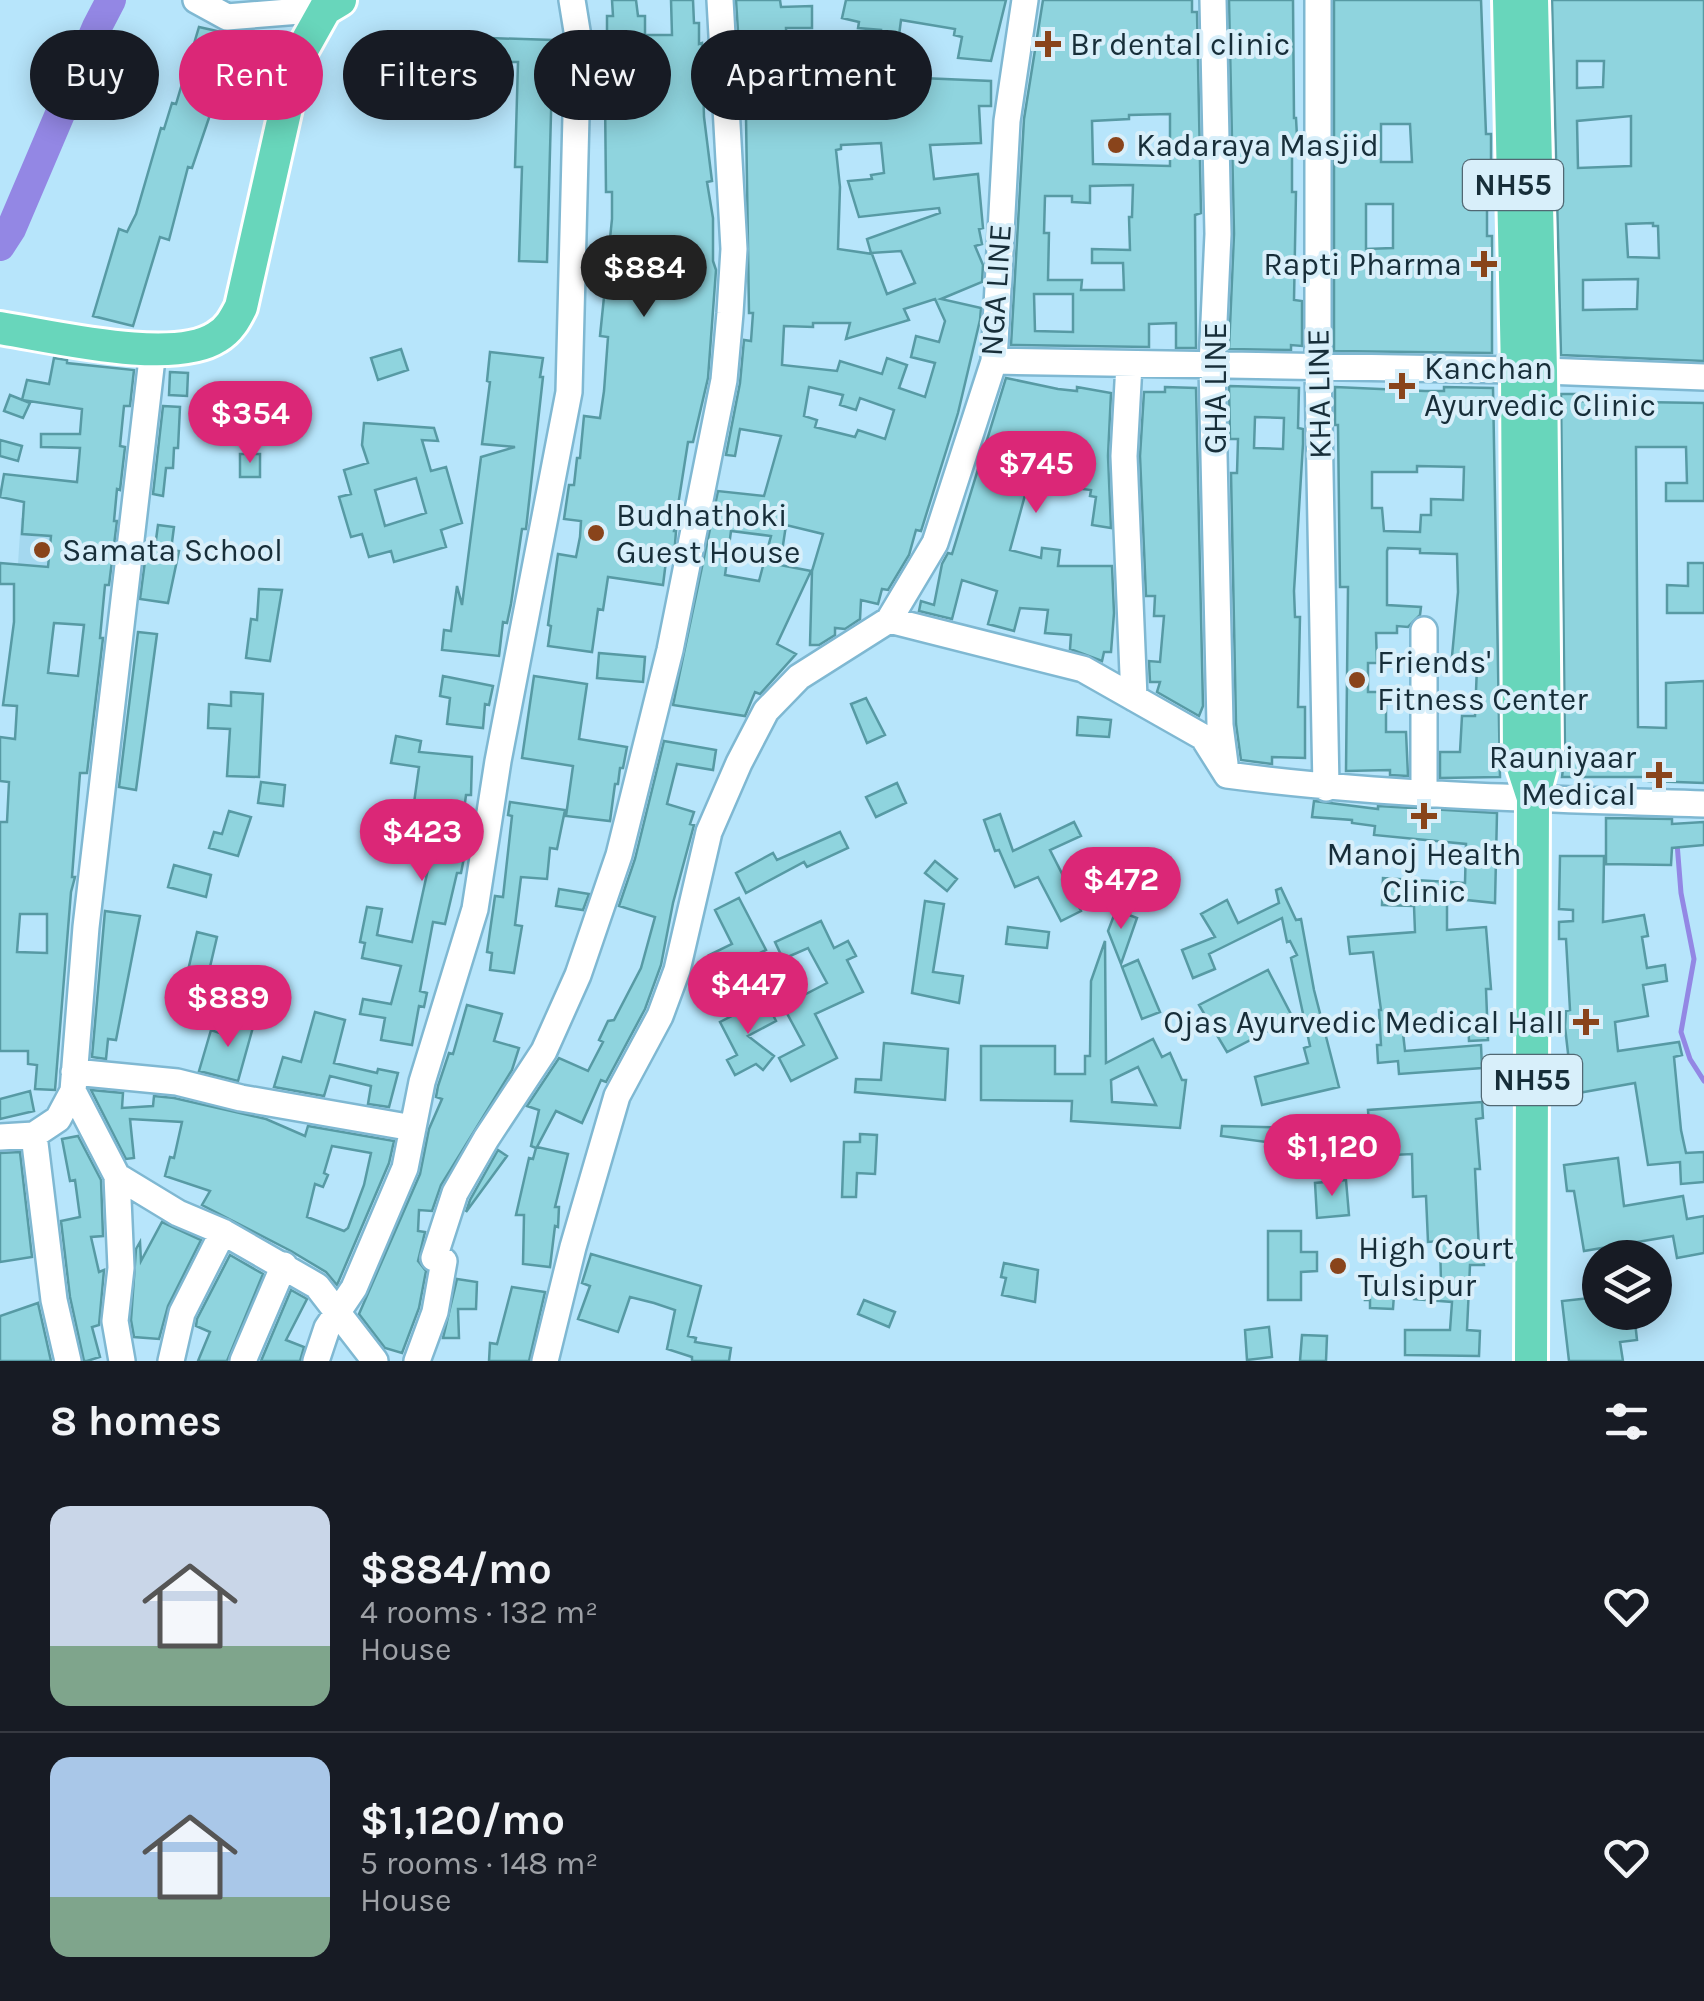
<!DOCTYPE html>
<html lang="en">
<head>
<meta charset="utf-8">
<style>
  :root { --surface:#171b24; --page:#242831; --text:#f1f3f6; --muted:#9ea1a6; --line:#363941; --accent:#db2777 }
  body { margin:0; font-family:Karla,sans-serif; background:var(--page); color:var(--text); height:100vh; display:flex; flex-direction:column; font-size:38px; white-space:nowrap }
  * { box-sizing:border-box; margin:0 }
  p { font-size:32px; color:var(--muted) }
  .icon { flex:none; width:55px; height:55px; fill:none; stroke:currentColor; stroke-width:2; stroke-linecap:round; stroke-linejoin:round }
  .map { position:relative; height:1361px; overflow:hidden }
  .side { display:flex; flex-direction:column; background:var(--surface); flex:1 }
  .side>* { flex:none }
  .hud { position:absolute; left:30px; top:30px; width:1000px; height:90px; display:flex; gap:20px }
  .buttons { position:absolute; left:1582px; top:1240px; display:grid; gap:20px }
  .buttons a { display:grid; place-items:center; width:90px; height:90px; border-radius:50%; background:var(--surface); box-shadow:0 5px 25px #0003; font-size:50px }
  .price { position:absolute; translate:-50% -85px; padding:0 22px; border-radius:35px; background:var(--accent); color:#fff; font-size:32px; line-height:65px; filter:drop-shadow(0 2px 5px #0008) }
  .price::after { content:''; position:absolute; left:50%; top:60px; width:30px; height:22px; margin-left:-15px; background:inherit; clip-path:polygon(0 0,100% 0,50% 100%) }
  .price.current { background:#222; color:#fff }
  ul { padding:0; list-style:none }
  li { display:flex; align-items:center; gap:30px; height:250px; padding:0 50px }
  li+li { border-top:2px solid var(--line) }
  li span { display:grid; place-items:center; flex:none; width:280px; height:200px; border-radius:20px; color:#555 }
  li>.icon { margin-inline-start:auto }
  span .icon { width:120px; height:120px; fill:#fffc; stroke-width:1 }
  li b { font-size:42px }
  h2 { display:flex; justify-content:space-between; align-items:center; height:120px; padding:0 50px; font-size:42px }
  .tag { padding:0 35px; border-radius:45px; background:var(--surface); box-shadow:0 5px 25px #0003; font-size:35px; line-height:90px }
  .tag.current { background:var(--accent); color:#fff }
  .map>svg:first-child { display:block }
  .built { fill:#a4d8ef }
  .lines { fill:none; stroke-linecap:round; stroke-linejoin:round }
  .stream { stroke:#9387e4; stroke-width:5 }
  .river { stroke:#9387e4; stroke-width:30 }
  .building { fill:#8fd4de; stroke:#579aa4; stroke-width:2.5; fill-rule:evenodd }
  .minor-casing { stroke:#7fb8d2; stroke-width:30 }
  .major-casing { stroke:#fff; stroke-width:38 }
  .minor { stroke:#fff; stroke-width:25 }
  .major { stroke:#68d6bb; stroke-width:32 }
  .poi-dot { fill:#89441b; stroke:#d8effa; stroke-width:4 }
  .labels { text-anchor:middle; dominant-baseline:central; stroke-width:8; stroke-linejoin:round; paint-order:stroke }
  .shield { fill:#d8effa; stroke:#516873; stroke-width:2.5 }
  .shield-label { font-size:30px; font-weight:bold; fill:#172e39 }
  .poi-label { font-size:32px; fill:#172e39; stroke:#d8effa; text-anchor:start }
  .street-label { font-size:32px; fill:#172e39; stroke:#d8effa }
</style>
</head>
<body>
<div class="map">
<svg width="1704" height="1361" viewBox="0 0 1704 1361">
  <rect width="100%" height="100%" fill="#b7e5fb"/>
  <path class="built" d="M21,518L67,521L62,582L17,579Z"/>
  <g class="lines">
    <path class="stream" d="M1677,843L1681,893L1694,959L1681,1032L1690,1059L1704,1081"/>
    <path class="river" d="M0,246L11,229L97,27L111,0"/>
  </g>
  <path class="building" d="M612,0H636L638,16H645V35H672L671,0H693L694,23H699V44L702,43L704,117L712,181L707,182L713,218V261L716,270L708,378L693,442H688L674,531H676L675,544L673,553H667L663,585L608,577L603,610L598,609L592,652L548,646L551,626L548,625L558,554L576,557L580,537L581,521L564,519L569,485H574L577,458H580L584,416L600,418L604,391L608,337L600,336L612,219V192H606L605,96H612V46H607V16H613Z
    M736,0H780L781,7L812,6V28H786L787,58L805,57L806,69L852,71L851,75L991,81V106H979L981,143L930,145L934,179L978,174L983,228L979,229L982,244L975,246L983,265L982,282L941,299L981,308L980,320L958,413L921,531L916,530L909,555L888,590L882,589L878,604L861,600L860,619L845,629L835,628V635L819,645H810L812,571L823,534L786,525L780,565L811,571L777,644L796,654L760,694L755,692L745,716L673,705L718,491L764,496L781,436L740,429L735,456L726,455L740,383L744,340L751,341L753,313H749L746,117H743L740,73H744L743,47H739ZM881,143L884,173L871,175L872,179L848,181L859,217L939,208L940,213L867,239L871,253L901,251L915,283L887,294L872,254L838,249L840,187L836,150L841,149V145ZM935,299L945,321L939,342L916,336L911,357L935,363L925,397L899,388L907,365L887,358L882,374L840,361L837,371L782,365L784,326L813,327V323H850L846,339L909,320L904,309ZM809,387L843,395L840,405L856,410L860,398L894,410L885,439L858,430L855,437L815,427L817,420L804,416ZM731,531L771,536L759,581L725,575Z
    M846,0H1006L991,61L958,58L962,37L954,35L955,29L901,20L897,51L879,49L881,30L858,28L859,22L842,18Z
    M1043,0H1192V12H1197L1201,213L1195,215L1196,348H1176V323L1149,324V347L1011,345L1024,119ZM1170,114V166L1093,164L1092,121L1129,119V115ZM1133,185L1132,217H1129L1130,250L1092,249V263H1123L1124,290H1081L1082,280H1048L1049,233H1044L1045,196H1072V202L1090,203V186ZM1034,294H1073V332L1035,331Z
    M1229,0H1293L1294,118H1296L1298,155H1292V192H1296L1294,300L1302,301V346L1291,345V350L1229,349L1234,234Z
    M1334,0H1481L1486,134H1491V171H1487V236H1492V353L1334,351ZM1381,124H1410L1412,162H1381ZM1366,204H1393V248L1366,249Z
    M1552,0H1704V361L1561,355ZM1577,61H1604L1603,87L1577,88ZM1631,116V166L1578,168L1577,121ZM1653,223V226H1658L1659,258L1628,257L1626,224ZM1638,279L1637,309L1583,310V280Z
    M199,27L239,36L216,114L211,112L192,168L188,167L169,240L160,237L133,326L93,316L119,229L127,232L136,214L161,128L164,129L172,103L176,104Z
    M489,38L553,40L547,262L519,261L522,167H515L518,62H488Z
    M401,349L408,370L378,380L371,358Z
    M490,352L543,358L540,377H543L526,529H522L511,604L507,623L503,622L499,656L442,650L444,630L451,631L457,586L462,605L481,457L515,447L482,444L490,382L487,381Z
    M54,358L67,360V363L134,370L130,406H124L120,446L125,447L120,490L117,489L114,521H117L109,585H105L100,638H103L87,773H80L72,877H75L71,892L55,1090L35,1089L37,1065L28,1064V1051H0V822H7L9,782L0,781V737L15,739L17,706L3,705L14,622V584H0V563L48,567L51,536L22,534L24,502L0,497L4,474L77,482L80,448L41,447V434H80L82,409L22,400L27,380L49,384ZM54,623L84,625L78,676L48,673ZM20,914H47V953L17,952Z
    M170,372L188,373L187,396L169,395Z
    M1006,378L1058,389L1077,391V387L1111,393L1108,456L1111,528L1092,525L1096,497L1090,496L1091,490L1057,486L1059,468L1033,466L1010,550L1041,558L1042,548L1060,550L1058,566H1112L1114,613L1111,652H1104L1102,661L1070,649L1071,635L1045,633L1048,610L1020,608L1014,631L988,624L997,591L962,580L952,619L919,611L921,601L934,605L942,564L948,553L952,554Z
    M1229,386L1299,388L1298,428L1303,429V444L1294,591L1295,617H1300L1298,707H1305V758L1272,757V764L1241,760L1236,724L1231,473H1237L1238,439H1230ZM1255,417L1284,418L1283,449L1254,448Z
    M1165,387L1196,388L1203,706L1199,716L1157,692L1160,682H1150L1149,661L1160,662L1164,616H1154L1155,596H1146L1140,456L1144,392H1165Z
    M1335,387L1425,391H1444V387L1493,388L1500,777L1440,778V752H1460L1462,716H1475L1477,666L1451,667L1458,592L1457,554L1420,553V549L1388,548L1387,551V605L1421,607L1420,615L1408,627L1397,626V633H1376L1377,663H1368V692H1386V732H1406L1408,776L1390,775V770L1346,771L1348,587H1340L1338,425H1335ZM1417,466L1464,467L1463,500L1431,499V515H1421L1420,532L1384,531L1382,508H1372V472H1417Z
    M1561,394H1577L1576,401L1704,403V501H1666V483H1687L1686,447H1636L1638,727L1666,728V683L1704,681V783L1649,781L1650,777H1562L1565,753Z
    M10,395L30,403L23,418L4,411Z
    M163,406L180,407L178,448H174L173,468H166L163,496L153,494Z
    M364,423L434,428L438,441L422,440L431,471L446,467L462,523L441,530L446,547L394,562L391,551L369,557L362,534L351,537L339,497L351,494L344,470L368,463L362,445ZM416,478L426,513L385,526L375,490Z
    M0,440L22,446L18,461L0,456Z
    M240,454H260V477H240Z
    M158,525L174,527L171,550L179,551L168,603L140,599L147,546L155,547Z
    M1688,563H1704V613H1667V585L1688,586Z
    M259,589L282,590L270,661L246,658L251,619L257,620Z
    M138,632L157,634L136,790L119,787Z
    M599,653L645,657L643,682L597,678Z
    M443,676L493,686L489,705L485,704L483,728L447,724L450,698L440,696Z
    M534,676L587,684L579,739L627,747L623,768H620L618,784H615L610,821L566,816L573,766L522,758Z
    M231,692L263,694L259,777L227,776L230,729L208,728L209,704L231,706Z
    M866,698L885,735L867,743L851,704Z
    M1078,717L1111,720L1109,737L1077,735Z
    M396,736L421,741L419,752L472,757L471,795H466L462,826L470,827L461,873H457L445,924L433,922L420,991L427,993L424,1007L419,1006L412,1045L381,1040L385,1018L360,1014L363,999L391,1004L401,966L362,958L365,943L360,942L367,907L382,909L377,935L412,942L430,860L398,855L401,836L435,842L439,814L436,813L437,806L414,803L419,767L391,763Z
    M664,741L716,750L713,770L677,764L667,804L694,812L690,824L694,825L673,903L661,965L645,1009L606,1082L601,1080L582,1123L556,1111L537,1147L568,1154L555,1207H559L558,1227L555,1226L550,1267L523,1264L524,1215H516L529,1158L533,1159L536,1148L531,1146L539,1110L527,1106L559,1058L588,1071L603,1042L599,1040L608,1021L614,1020L641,968L655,917L619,906L635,859Z
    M261,782L285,785L283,806L258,803Z
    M897,783L906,803L876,817L866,797Z
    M1314,801L1378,809V806L1497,813L1495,903L1447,898V930L1486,927L1491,989H1486L1488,1040L1469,1041L1468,1019L1402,1024L1405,1051L1481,1045L1482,1068L1399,1074L1398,1061L1378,1063L1377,1045H1381L1379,1010H1381L1373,952L1350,954L1348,937L1415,932L1414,906L1382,905L1383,878L1465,883L1466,844L1374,835L1375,826L1352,823V820L1312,817Z
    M510,802L565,810L557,849L550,848L547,879L521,877L515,925L522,926L514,973L490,970L492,953L487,952L495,896L503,897L512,816L508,815Z
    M229,811L251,817L238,856L209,848L214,832L222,834Z
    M1000,814L1013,851L1074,822L1081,836L1050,850L1081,911L1061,921L1038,877L1015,887L999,850L995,851L984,820Z
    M1606,818L1672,819V824L1704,822V845L1672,848L1671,865L1606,864Z
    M840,832L848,848L807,867L804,862L746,893L736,873L773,853L777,860Z
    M1560,856H1604L1603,922L1644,915L1648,936L1642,937L1647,968L1665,965L1667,981L1643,985L1648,1016L1615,1022L1618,1051L1679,1042L1682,1055L1674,1057L1681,1130L1686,1153L1704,1152V1182L1681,1184L1680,1162L1648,1165L1635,1083L1567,1095L1565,1080L1571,1079L1565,1027L1566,1011L1570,1010L1566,939H1559V922L1573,921V910L1559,909Z
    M935,861L957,879L947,891L925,873Z
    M174,865L211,875L206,897L168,887Z
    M1281,888L1296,920L1301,919L1314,990L1339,1087L1262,1105L1255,1077L1308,1063L1304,1048L1310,1046L1291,958L1297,955L1290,941L1287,942L1282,918L1209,954L1215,969L1193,978L1182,950L1215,937L1201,914L1227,900L1238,923L1279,903L1276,890Z
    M559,889L589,894L583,910L556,906Z
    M739,898L766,950L718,974L709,955L732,944L715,910Z
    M925,901L944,904L933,972L963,976L959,1003L912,993Z
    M1116,910L1137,918L1121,964L1108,931Z
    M105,911L140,916L116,1040L108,1039L106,1059L92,1057Z
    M821,921L834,948L848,941L856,956L847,960L863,992L815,1014L837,1058L791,1081L779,1058L804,1045L783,1006L827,983L808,948L783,959L775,942Z
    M1008,927L1049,932L1047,948L1006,944Z
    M197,932L217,937L206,984L186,979Z
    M1105,941L1106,1063L1153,1039L1162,1057L1170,1053L1182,1080H1186L1180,1128L1071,1121L1072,1101L981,1100V1046H1055V1074H1085V1056H1090L1091,981ZM1138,1067L1156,1105L1112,1102L1111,1080Z
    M1138,960L1160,1012L1142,1019L1122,967Z
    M1268,970L1293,1018L1227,1052L1199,1005Z
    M765,999L776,1021L748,1036L774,1056L763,1070L756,1064L735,1075L727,1060L737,1055L720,1022Z
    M467,1005L502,1014L494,1041L519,1048L512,1070L441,1185L432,1211L419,1210L418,1231L425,1232L418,1261L426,1271L419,1308L402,1353L385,1348L359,1314L420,1174L429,1129L442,1099L436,1097L438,1086L449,1053L453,1054Z
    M315,1012L345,1020L334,1063L377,1073L378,1069L398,1073L389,1107L368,1104L371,1086L330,1076L324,1096L274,1087L283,1057L301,1062Z
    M235,1014L255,1020L238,1081L199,1071L211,1030L228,1036Z
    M884,1043L948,1049L945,1100L855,1092L856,1079L881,1080Z
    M91,1090L123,1093L122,1108L153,1106L154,1096L174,1098L266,1119L305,1136L308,1126L394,1141L389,1163L337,1285L326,1272L291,1251L202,1205L210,1191L165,1176L170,1157L174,1158L182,1122L130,1119L134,1158L126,1159ZM332,1146L371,1153L364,1185L348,1228L344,1231L307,1217L315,1184L323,1187L328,1175L324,1173Z
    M30,1091L34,1111L0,1119V1099Z
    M1482,1102L1483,1118L1476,1119L1480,1169H1475L1479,1250H1483L1484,1265H1470L1467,1330L1480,1331L1479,1356L1405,1355V1330H1450L1452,1302L1414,1299L1415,1282L1441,1283L1440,1241L1428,1242L1426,1196L1413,1197L1412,1154L1371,1156L1368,1110Z
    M1222,1126L1305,1128L1304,1150H1281V1144L1221,1136Z
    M860,1134L877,1135L875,1174L857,1173L856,1197H842L844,1142H860Z
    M78,1136L101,1180L103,1236L91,1237L99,1272L104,1270L99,1325L92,1327L100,1357L87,1361H84L70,1297L61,1221L80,1217L75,1180L70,1181L62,1139Z
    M498,1150L507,1156L466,1212L470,1200Z
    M20,1152L32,1257L0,1262V1153Z
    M1618,1158L1624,1206L1683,1196L1687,1219L1704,1216V1253L1677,1258L1673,1236L1584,1251L1574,1191H1567L1564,1165Z
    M1346,1180L1349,1215L1317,1218L1315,1183Z
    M162,1222L201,1240L168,1306L159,1339L134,1337L131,1320L136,1249L140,1242L141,1261Z
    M1268,1231H1301V1252H1317V1271L1301,1272V1300H1268Z
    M591,1254L701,1286L688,1336L696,1338L695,1342L731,1348L729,1361H692V1357L667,1349L675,1310L654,1303L630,1297L618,1332L578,1319L590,1286L582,1283Z
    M230,1255L263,1274L227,1361H198L210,1332L196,1326L197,1319Z
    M1004,1263L1038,1270L1035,1302L1002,1295L1006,1278L1001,1277Z
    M457,1279L477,1282L476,1309H458L459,1338H443Z
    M1367,1284L1384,1285L1383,1293L1394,1294L1393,1309L1370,1308V1300H1365Z
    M512,1287L545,1292L529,1361H489L490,1343L497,1344Z
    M291,1290L307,1299L286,1340L304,1347L300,1361H261Z
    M1600,1297V1312H1634L1637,1340L1620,1342L1623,1361H1569L1562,1301Z
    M864,1300L895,1312L889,1327L858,1314Z
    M38,1303L51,1361H0V1316Z
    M1269,1327L1272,1357L1247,1360L1245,1330Z
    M1302,1335L1327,1336L1326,1361H1300Z"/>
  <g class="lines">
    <g class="minor-casing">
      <path id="minor" d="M196,0L227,17L325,9
        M1213,0L1218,234L1212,365L1220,725L1225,764
        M1318,0V367L1326,788
        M994,361L1517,370L1704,377
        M1129,364L1124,456L1134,698
        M889,620L935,543L994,361L1007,121L1025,0
        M1424,795V630
        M74,1072L177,1082L241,1098L413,1128
        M73,1091L117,1176L178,1213L223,1232L317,1286L375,1361
        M34,1135L54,1300L68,1361
        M0,1137L34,1135L58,1119L73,1091L86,927L153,350
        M117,1176L121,1268L115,1321L122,1361
        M171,1361L182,1313L223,1232
        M243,1361L284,1265
        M316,1361L327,1328L354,1288L405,1168L422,1082L475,909L498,761L569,392L578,37L572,0
        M417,1361L435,1312L444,1261L434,1258L455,1193L486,1139L544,1051L578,975L619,855L670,650L724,380L730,313L734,249L720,0
        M545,1361L573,1247L617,1096L660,1016L677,970L709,832L739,763L766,711L799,677L889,620L1083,669L1203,737L1227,775C1385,796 1544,799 1704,804"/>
    </g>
    <g class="major-casing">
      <path id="major" d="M1509,0L1517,370L1519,755L1533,798
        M0,328C52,336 173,366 217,337C229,330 235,319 241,307L297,59L325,9L340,0
        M1531,1361L1533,798L1545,753L1541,371L1532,0"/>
    </g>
    <use href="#minor" class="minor"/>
    <use href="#major" class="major"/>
  </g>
  <g class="poi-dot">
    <path d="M1043 29h10v10h10v10h-10v10h-10v-10h-10v-10h10z"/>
    <circle cx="1116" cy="145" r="10"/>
    <path d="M1479 249h10v10h10v10h-10v10h-10v-10h-10v-10h10z"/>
    <path d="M1397 371h10v10h10v10h-10v10h-10v-10h-10v-10h10z"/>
    <circle cx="596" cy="533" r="10"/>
    <circle cx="42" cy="550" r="10"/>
    <circle cx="1357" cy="680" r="10"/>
    <path d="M1654 760h10v10h10v10h-10v10h-10v-10h-10v-10h10z"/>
    <path d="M1419 801h10v10h10v10h-10v10h-10v-10h-10v-10h10z"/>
    <path d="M1581 1007h10v10h10v10h-10v10h-10v-10h-10v-10h10z"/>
    <circle cx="1338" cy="1266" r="10"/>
  </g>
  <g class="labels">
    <g class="shield">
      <rect x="1463" y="160" width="100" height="50" rx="8"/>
      <rect x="1482" y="1055" width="100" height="50" rx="8"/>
    </g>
    <g class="shield-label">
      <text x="1513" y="185">NH55</text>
      <text x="1532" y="1080">NH55</text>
    </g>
    <g class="poi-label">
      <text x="1070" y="44">Br dental clinic</text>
      <text x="1136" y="145">Kadaraya Masjid</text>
      <text x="1462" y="264" text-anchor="end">Rapti Pharma</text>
      <text x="1424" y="368">Kanchan<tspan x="1424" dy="37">Ayurvedic Clinic</tspan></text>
      <text x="616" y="515">Budhathoki<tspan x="616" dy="37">Guest House</tspan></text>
      <text x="62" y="550">Samata School</text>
      <text x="1377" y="662">Friends'<tspan x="1377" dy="37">Fitness Center</tspan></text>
      <text x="1636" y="757" text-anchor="end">Rauniyaar<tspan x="1636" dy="37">Medical</tspan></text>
      <text x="1424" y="854" text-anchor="middle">Manoj Health<tspan x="1424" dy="37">Clinic</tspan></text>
      <text x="1564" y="1022" text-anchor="end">Ojas Ayurvedic Medical Hall</text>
      <text x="1358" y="1248">High Court<tspan x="1358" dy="37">Tulsipur</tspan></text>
    </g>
    <g class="street-label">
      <text transform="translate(996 290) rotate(-86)">NGA LINE</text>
      <text transform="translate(1215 388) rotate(-90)">GHA LINE</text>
      <text transform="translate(1319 394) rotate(-91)">KHA LINE</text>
    </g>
  </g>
</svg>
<div class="buttons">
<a><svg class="icon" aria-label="layers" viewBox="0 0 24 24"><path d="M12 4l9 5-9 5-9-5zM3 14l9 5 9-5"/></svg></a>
</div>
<b class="price current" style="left:644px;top:320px">$884</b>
<b class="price" style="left:250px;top:466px">$354</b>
<b class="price" style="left:1036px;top:516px">$745</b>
<b class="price" style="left:422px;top:884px">$423</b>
<b class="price" style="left:1121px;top:932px">$472</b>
<b class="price" style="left:748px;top:1037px">$447</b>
<b class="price" style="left:228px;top:1050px">$889</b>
<b class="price" style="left:1332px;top:1199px">$1,120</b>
<div class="hud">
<a class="tag">Buy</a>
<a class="tag current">Rent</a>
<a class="tag">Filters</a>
<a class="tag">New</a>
<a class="tag">Apartment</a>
</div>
</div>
<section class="side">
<h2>8 homes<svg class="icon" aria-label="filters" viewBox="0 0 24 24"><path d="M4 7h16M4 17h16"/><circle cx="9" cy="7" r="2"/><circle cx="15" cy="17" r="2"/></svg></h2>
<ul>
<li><span style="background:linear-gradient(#c9d6e8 70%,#7fa58c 0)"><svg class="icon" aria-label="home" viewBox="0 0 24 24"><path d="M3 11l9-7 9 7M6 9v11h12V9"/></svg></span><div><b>$884/mo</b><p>4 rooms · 132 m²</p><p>House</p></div><svg class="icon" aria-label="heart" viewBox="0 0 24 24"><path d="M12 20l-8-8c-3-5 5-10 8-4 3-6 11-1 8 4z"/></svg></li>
<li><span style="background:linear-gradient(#a9c7e8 70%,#7fa58c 0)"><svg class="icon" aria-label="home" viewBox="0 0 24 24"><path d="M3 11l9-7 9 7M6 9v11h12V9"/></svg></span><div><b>$1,120/mo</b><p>5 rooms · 148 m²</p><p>House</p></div><svg class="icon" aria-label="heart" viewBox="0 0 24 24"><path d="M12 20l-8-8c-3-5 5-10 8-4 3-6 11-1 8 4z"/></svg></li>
</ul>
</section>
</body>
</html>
